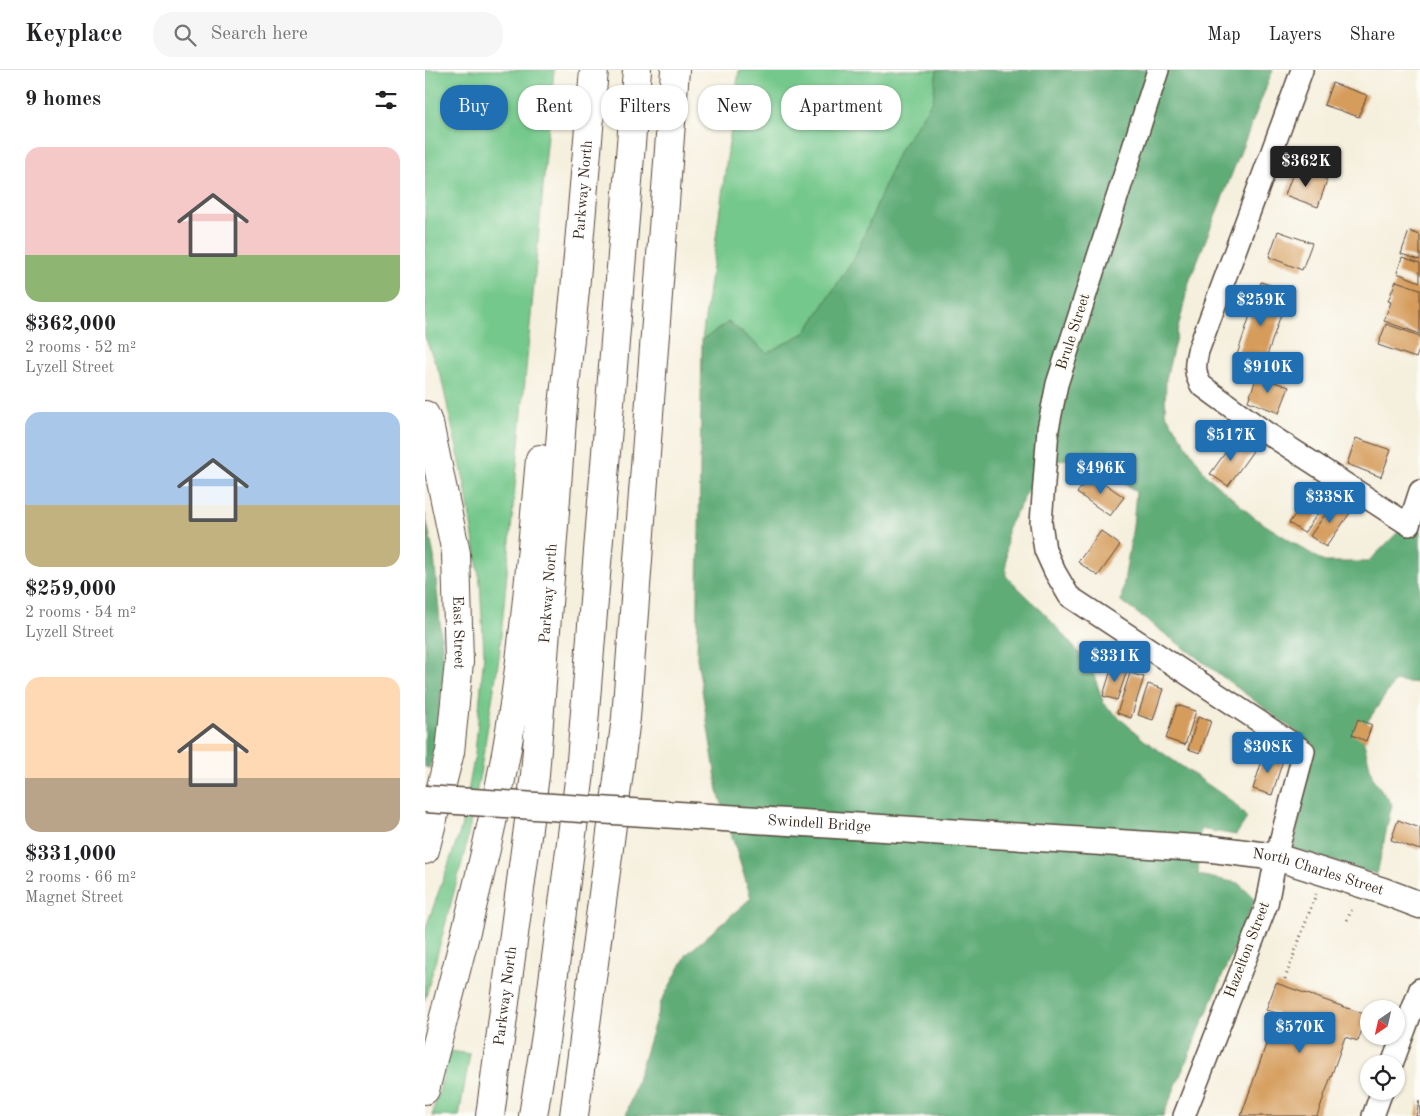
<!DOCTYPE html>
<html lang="en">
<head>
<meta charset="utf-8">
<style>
  :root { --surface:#fff; --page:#f6f6f6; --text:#202124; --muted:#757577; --line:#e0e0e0; --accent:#1f6fb2 }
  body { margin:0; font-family:"Old Standard TT",serif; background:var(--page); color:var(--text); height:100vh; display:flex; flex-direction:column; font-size:19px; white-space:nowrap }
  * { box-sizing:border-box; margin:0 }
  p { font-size:16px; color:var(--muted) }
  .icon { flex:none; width:28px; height:28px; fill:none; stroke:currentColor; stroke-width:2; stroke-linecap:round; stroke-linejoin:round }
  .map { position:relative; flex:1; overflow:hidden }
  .panel { display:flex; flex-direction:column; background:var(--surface); width:425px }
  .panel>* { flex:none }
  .banner { position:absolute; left:15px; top:15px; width:475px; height:45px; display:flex; gap:10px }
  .needle { width:32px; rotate:214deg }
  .tools { position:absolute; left:935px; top:930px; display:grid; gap:10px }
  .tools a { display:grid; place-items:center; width:45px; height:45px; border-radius:50%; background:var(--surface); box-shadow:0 1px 4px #0004; font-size:25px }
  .price { position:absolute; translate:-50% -42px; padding:0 11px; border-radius:5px; background:var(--accent); color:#fff; font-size:16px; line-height:32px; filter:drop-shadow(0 1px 2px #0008) }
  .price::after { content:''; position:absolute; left:50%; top:30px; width:15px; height:11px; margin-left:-8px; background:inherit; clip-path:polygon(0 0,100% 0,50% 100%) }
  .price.selected { background:#222; color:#fff }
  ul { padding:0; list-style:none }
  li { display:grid; align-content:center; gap:10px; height:265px; padding:0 25px }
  li span { display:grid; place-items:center; height:155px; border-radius:15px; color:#555 }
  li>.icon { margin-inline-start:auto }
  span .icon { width:90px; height:90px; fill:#fffc; stroke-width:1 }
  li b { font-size:21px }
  h2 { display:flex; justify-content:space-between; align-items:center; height:60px; padding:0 25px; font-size:21px }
  .chip { padding:0 18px; border-radius:20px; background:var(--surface); box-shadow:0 1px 4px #0004; font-size:18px; line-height:45px }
  .chip.selected { background:var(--accent); color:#fff }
  header { display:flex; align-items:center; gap:30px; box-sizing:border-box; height:70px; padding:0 25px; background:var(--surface); border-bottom:1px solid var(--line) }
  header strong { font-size:24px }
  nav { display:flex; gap:28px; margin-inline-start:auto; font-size:18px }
  .search { width:350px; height:45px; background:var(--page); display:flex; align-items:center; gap:12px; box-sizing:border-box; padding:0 18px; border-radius:20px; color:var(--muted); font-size:19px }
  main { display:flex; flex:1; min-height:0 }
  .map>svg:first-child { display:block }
  .green { fill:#74c88b; stroke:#587954 }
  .forest { fill:#5fac77; stroke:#4d6b4a }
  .building { fill:#d59c5c }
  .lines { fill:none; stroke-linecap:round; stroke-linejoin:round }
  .minor-casing { stroke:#57483b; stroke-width:24 }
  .tertiary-casing { stroke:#57483b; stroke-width:29 }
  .secondary-casing { stroke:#57483b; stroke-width:30 }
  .motorway-casing { stroke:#57483b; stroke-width:30 }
  .path { stroke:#57483b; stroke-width:3; stroke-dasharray:1 4; stroke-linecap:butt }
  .minor { stroke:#fff; stroke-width:21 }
  .tertiary { stroke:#fff; stroke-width:26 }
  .secondary { stroke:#fff; stroke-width:28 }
  .motorway { stroke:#fff; stroke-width:28 }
  .tertiary-bridge-casing { stroke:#57483b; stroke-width:29; stroke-linecap:butt }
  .tertiary-bridge { stroke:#fff; stroke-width:26 }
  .labels { text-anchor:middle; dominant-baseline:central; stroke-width:4.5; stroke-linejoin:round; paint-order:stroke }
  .street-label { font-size:15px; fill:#3b2a1e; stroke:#fdfcf7 }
</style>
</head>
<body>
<header>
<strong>Keyplace</strong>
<div class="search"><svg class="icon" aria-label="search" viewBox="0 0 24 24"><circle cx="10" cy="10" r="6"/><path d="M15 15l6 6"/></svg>Search here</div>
<nav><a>Map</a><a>Layers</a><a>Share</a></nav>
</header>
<main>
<section class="panel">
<h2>9 homes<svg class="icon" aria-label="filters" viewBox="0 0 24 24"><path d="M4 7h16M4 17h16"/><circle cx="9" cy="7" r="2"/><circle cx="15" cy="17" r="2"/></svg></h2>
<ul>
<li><span style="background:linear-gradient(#f6c9c9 70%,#8fb573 0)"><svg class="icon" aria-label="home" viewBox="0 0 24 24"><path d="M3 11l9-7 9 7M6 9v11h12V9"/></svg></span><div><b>$362,000</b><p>2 rooms · 52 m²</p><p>Lyzell Street</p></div></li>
<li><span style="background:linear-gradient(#a9c7e8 60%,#c2b280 0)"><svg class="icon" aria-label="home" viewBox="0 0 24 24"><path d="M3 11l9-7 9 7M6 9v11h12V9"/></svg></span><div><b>$259,000</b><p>2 rooms · 54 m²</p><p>Lyzell Street</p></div></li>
<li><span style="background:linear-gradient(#ffd9b3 65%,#b9a48a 0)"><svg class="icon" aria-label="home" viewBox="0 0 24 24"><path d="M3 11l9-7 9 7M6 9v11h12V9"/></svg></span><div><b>$331,000</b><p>2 rooms · 66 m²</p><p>Magnet Street</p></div></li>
</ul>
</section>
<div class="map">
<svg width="995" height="1046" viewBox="0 0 995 1046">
  <rect width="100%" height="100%" fill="#fdfcf7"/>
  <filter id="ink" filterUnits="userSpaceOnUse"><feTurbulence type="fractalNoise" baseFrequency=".02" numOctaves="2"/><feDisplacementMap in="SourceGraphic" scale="10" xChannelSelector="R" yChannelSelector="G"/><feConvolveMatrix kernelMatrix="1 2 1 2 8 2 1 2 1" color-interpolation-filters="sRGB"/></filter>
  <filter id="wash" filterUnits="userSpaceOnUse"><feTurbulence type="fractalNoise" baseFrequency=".0096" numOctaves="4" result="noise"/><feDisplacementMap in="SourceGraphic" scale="20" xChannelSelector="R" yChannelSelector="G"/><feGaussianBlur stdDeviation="1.12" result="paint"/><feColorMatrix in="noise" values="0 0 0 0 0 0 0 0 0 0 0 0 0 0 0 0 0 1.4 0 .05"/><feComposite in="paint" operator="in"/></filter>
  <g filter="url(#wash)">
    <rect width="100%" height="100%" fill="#f5efdd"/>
    <path class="green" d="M0,0H129L74,588L55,704L40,781L0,930V860L36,759L50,684L59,583L55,512L40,415L16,307L0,267Z
      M314,0H512L508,30L473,83L431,185L381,262L342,283L304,252L277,270Z
      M25,981L45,984L34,1046H7Z"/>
    <path class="forest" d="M512,0H848L764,212L741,309L740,343L782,406L831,449L899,492H943L995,440V613L970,611L936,661L948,709L967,734L952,804L868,779L889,675L696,531L708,456L711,422L665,386L619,392L582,459L581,506L620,544L666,597L679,634L719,670L808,732L822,748L811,765L775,759L773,805L813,813L830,829L738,1046H201L236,932L262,884L326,828L293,721L272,588L277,270L304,252L342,283L381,262L431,185L473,83L508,30Z
      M0,443L9,486L19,596L12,659L5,698L0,697Z"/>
    <g id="blocks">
      <path class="building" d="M907,13L942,25L934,47L899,35Z
        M870,98L902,110L893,137L860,125Z
        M853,161L887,173L877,200L844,187Z
        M984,161L995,165V190L976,184Z
        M977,187L995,193V212L972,203Z
        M971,211L995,219V264L959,251L966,232L963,231Z
        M836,212L864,221L836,303L809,294Z
        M961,254L995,266V277L991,288L953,275Z
        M832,306L864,317L854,343L823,331Z
        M931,368L966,380L956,407L922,394Z
        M810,369L828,381L803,416L785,404Z
        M666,404L699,427L685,446L652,423Z
        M889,418L904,428L879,463L864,453Z
        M909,432L925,443L901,477L885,466Z
        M676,461L695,475L673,506L653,492Z
        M687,596L702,601L692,630L678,626Z
        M705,603L719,607L706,648L692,643Z
        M723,614L738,619L728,650L713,645Z
        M752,635L771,641L760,675L741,669Z
        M773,647L786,651L775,683L763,679Z
        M933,649L947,655L941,671L927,665Z
        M839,684L858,690L847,725L828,719Z
        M973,750L995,758V780L966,770Z
        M851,913L942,945L933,971L920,967L892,1046H816L852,943L841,940Z
        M994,1030L995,1046H991Z"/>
    </g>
  </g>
  <g filter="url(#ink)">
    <use href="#blocks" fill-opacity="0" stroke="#57483b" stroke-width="1"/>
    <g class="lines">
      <g class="minor-casing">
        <path id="minor" d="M733,0L632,314L623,359L616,453L620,480L630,502L644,526L879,681L851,787L842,834L759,1046
          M877,0L773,281C770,294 769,304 776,315L839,361L984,455L995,421
          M967,994L995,919
          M948,1046L957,1021"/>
      </g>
      <g class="tertiary-casing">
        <g id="tertiary">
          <path id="s1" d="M788,779L851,787L958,821L995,835"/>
        </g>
      </g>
      <g class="secondary-casing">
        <g id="secondary">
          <path id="s2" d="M0,345L5,358L31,483L34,592L25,682L0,780"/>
        </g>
      </g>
      <g class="motorway-casing">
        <g id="motorway">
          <path d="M0,1020C29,906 61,793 82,678C99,582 106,486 115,389"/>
          <path id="s3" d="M65,1046L110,705L138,336L150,220L169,0"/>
          <path d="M108,1046L121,965L155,703L212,0"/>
          <path d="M149,1046L201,648L250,0"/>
        </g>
      </g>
      <path class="path" d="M922,850L928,837
        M860,909L891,824"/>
      <use href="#minor" class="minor"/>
      <use href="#tertiary" class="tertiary"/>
      <use href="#secondary" class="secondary"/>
      <use href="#motorway" class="motorway"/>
      <g class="tertiary-bridge-casing">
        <g id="tertiary-bridge">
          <path id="s4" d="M0,729L788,779"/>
        </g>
      </g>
      <use href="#tertiary-bridge" class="tertiary-bridge"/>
    </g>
  </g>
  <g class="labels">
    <g class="street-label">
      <text stroke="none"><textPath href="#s3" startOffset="931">Parkway North</textPath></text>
      <text transform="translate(649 262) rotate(-72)">Brule Street</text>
      <text stroke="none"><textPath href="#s3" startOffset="526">Parkway North</textPath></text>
      <text stroke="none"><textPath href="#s2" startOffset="221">East Street</textPath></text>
      <text stroke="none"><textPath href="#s4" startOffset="395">Swindell Bridge</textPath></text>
      <text stroke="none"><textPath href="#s1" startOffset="108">North Charles Street</textPath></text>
      <text transform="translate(823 880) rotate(-69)">Hazelton Street</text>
      <text stroke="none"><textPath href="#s3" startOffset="121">Parkway North</textPath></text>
    </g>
  </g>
</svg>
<div class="tools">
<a><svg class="needle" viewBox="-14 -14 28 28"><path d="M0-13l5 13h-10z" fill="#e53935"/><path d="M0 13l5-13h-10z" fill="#757577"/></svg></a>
<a><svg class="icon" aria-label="locate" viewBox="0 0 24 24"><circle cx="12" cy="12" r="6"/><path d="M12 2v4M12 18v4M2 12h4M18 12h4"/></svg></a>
</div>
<b class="price selected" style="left:881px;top:118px">$362K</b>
<b class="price" style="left:836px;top:257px">$259K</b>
<b class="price" style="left:843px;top:324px">$910K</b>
<b class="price" style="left:806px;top:392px">$517K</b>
<b class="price" style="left:676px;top:425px">$496K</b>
<b class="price" style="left:905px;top:454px">$338K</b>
<b class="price" style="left:690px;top:613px">$331K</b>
<b class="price" style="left:843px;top:704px">$308K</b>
<b class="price" style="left:875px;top:984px">$570K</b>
<div class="banner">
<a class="chip selected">Buy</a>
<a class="chip">Rent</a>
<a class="chip">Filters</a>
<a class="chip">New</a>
<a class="chip">Apartment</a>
</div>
</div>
</main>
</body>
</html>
